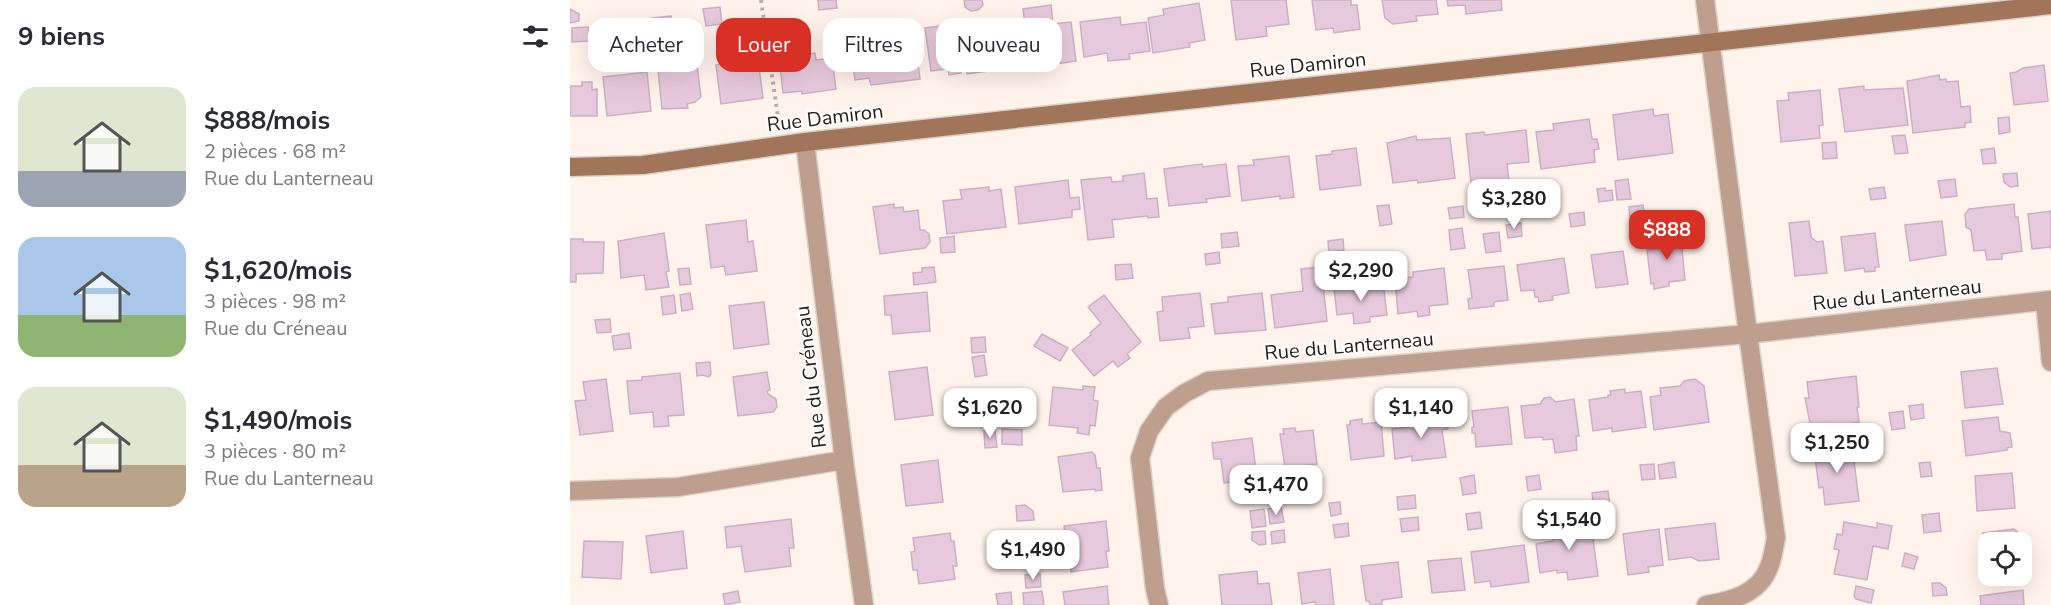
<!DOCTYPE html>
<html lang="fr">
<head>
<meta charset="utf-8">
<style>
  :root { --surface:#fff; --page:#f7f7f7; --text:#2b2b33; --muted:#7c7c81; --accent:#d93025 }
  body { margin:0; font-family:"Nunito Sans",sans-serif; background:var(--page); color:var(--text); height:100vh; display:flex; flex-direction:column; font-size:22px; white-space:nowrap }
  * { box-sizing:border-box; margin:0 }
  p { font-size:20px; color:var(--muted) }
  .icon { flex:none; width:33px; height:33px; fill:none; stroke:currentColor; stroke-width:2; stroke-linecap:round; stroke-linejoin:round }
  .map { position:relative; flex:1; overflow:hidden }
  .side { display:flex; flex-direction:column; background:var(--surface); width:570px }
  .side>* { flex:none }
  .banner { position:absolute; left:18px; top:18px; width:570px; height:54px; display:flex; gap:12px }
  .buttons { position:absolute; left:1408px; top:532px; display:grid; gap:12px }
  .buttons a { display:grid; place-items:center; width:54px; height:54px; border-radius:12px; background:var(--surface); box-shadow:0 6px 24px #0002; font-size:30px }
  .price { position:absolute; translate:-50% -51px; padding:0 14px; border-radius:12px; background:#fff; color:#222; font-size:20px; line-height:39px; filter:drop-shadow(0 2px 3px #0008) }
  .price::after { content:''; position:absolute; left:50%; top:36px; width:18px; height:14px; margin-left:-9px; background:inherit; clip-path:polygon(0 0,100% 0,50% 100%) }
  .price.current { background:var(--accent); color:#fff }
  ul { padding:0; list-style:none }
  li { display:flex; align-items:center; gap:18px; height:150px; padding:0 18px }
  li span { display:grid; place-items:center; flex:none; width:168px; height:120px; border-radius:18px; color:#555 }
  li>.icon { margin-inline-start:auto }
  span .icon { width:72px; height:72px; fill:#fffc; stroke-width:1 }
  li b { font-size:26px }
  h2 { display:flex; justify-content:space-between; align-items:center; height:72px; padding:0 18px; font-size:26px }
  .tag { padding:0 21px; border-radius:18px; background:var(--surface); box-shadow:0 6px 24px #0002; font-size:21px; line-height:54px }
  .tag.current { background:var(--accent); color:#fff }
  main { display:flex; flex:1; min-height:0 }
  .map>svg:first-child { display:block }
  .building { fill:#e7c9dd; stroke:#ccafc2; stroke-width:1.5 }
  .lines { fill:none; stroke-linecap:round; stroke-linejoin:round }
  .street-casing { stroke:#dcd1c9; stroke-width:21 }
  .secondary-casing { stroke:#dcd1c9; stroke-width:21 }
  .path { stroke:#bbafa8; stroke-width:4; stroke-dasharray:3 4.5; stroke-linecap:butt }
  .street { stroke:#be9f8d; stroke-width:18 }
  .secondary { stroke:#a1755a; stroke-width:18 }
  .labels { text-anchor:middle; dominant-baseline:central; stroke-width:4.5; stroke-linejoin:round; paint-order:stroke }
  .street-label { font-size:20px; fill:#261c15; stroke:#fff }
</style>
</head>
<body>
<main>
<section class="side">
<h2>9 biens<svg class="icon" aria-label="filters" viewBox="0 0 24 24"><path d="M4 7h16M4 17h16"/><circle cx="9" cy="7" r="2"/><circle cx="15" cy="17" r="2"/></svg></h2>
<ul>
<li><span style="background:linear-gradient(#dfe7d0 70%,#9aa5b1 0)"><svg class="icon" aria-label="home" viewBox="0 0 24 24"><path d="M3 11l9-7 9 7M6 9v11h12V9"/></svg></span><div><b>$888/mois</b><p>2 pièces · 68 m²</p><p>Rue du Lanterneau</p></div></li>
<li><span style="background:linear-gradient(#a9c7e8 65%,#8fb573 0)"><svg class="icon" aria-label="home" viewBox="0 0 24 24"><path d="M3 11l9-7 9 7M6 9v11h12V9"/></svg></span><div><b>$1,620/mois</b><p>3 pièces · 98 m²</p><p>Rue du Créneau</p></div></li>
<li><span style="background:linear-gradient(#dfe7d0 65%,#b9a48a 0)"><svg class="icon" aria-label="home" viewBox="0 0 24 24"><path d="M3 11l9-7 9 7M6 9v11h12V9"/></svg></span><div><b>$1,490/mois</b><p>3 pièces · 80 m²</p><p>Rue du Lanterneau</p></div></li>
</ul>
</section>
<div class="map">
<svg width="1481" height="605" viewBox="0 0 1481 605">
  <rect width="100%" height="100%" fill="#fff3eb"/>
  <path class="building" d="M248,0H266L267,8L249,10Z
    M394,0H412L413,5L408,10L401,11L395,7Z
    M661,0H716L719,24L696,27L697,36L666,40Z
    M742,0H781V5H787L790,29L764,33L763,28L746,30Z
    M812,0H866L868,14L846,16L847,21L823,24L815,18Z
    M877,0H931L932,10L896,14L895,5L878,6Z
    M629,3L635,40L619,43L620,47L583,53L578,18L594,15L593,9Z
    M481,5L483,24L501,22L506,61L449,69V65L438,67L433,30L447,29V26L455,25L453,9Z
    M150,7L152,24L136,26L133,9Z
    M0,9L9,14V21L0,23Z
    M101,16L103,30L84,33L82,18Z
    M550,17L551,25L576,22L580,51L559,54L560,59L538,61L537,53L514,57L510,22Z
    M418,20L425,70L397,74L396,66L390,67L391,73L379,75L378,69L361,71L355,28Z
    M18,27L19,41L2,42V28Z
    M344,35L350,79L301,85L299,78L285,80L280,44Z
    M245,53L246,60L262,58L266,89L232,94V91L213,93L209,58Z
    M188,59L193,98L151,104L146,65Z
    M127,65L131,97L125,102L117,104L118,108L92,109L88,70Z
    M1474,65L1478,101L1444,105L1440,73L1446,72L1453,68Z
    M77,72L81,111L37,116L33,77Z
    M1369,75L1370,80L1376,79L1377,82L1388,81L1391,107L1400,106L1401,122L1395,123V127L1343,133L1337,81Z
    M12,82H22V90L27,89V116H0V86H12Z
    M1294,86V90L1333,88L1338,125L1275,132L1269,89Z
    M1250,90L1253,125L1249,126L1250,138L1211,142L1207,101L1219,100L1218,93Z
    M1083,109L1084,116L1098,114L1103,153L1048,160L1043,115Z
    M1439,117L1440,132L1429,134L1428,118Z
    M1019,119L1022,139H1027L1029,149L1024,150L1025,162L971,169L966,132L984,130L983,124Z
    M956,130L959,162L937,164L940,189L902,193L896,134L914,132L915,135Z
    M1335,135L1338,153L1325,154L1322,136Z
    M846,136L847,140L880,138L885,178L848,183L847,180L823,183L817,143Z
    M1266,142L1267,158L1253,159L1252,143Z
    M786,148L791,185L750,190L746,156L762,154V151Z
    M1424,148L1426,163L1413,164L1411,150Z
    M719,156L724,197L710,199V196L672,201L668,166L684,165L683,160Z
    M632,164L633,167L656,164L660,196L636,199L637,202L599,206L594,169Z
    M574,173L577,199L587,198L589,217L578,218L577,216L542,220L544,237L518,240L511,180L541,177L542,182L553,181V176Z
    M1447,173L1448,186L1440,187L1434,182L1433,174Z
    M1058,179L1061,199L1047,200L1045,181Z
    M1385,179L1387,196L1371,198L1368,181Z
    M498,180L500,198L509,197L510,209L502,210V217L449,224L445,187Z
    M419,187V191L431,189L436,227L377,234L373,201L392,199L390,190Z
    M1314,187L1316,198L1301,200L1299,189Z
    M1035,188V191L1042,190L1043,200L1029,202L1027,189Z
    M963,194L965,206L947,208L946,196Z
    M324,204V208L333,207L334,212L348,210L350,230H354L359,234L360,242L355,248L310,254L303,207Z
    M1444,204L1445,217H1448L1452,251L1432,254V259L1417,260L1415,250L1404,251L1401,230L1396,227L1395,214L1399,209Z
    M819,205L822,224L810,226L807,206Z
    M1073,205L1075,219L1060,221L1059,207Z
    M893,206L894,217L880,219L878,208Z
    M1481,211V249L1480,247L1462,249L1458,214Z
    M1014,212L1015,225L1001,227L999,214Z
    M176,220L178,242L183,241L187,271L156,275L154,266L141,268L136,225Z
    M1239,221L1241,237L1247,242L1253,241L1257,273L1225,276L1219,223Z
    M1372,221L1376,255L1340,261L1335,225Z
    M951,223L952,236L938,238L936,225Z
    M892,228L895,248L881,250L879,230Z
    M1109,231L1110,241L1115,240L1116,248L1112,249L1115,280L1099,282V286L1084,289V283L1081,284L1077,250L1094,248L1092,233Z
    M667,232L669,246L652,248L651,234Z
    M929,232L931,251L916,253L913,234Z
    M94,233L99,271L96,272L99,287L76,290L74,275L51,278L48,241Z
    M1305,233L1309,267H1305V271L1295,272L1294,268L1275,271L1271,237Z
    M384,236L385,252L371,253L370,238Z
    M0,239H13V242H34L33,273L6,274V282H0Z
    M773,239L774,250L759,252L758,241Z
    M1053,251L1058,284L1026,288L1021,255Z
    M649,252L650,263L636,265L635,254Z
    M994,258L999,293L982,296L983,300L969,302L968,297H965L964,290L951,291L947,265Z
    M561,264L563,278L546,280L545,265Z
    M934,266L938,300L924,302V306L899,309L898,299L902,298L898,270Z
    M364,267L366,282L344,285L343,273L352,272V268Z
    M751,267L757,321L705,328L701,295L733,291L731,269Z
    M119,268L121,284L110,285L108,269Z
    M874,268L878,304L859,306L860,315L848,317L847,311L828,314L825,279L843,277V272Z
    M813,282L817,315L800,317V322L784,324L783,313L767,315L764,288Z
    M357,292L360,331L323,334L321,315H315L314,296Z
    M120,293L123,309L112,311L110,295Z
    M630,293L634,326L618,328L620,338L590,341L587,312L593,311L592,297Z
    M692,293L696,330L645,334L641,304L658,302V297Z
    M104,295L106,313L93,315L91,297Z
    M534,295L571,342L557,354L560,358L548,367L543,361L524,376L502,350L521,335L520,333L531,323L518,307Z
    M194,302L199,344L164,349L159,306Z
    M40,319L41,332L27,333L25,320Z
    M59,333L61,348L44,350L42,336Z
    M472,334L498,348L490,361L464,346Z
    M415,337L416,352L402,353L401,338Z
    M414,355L417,375L405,377L402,357Z
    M140,362L141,374L139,377L132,375L127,376L126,363Z
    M357,367L363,415L325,420L319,372Z
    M1427,368L1433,404L1395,408L1391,372Z
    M197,372L200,390L197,391L198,394L206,399L207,407L203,412L168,416L163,377Z
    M110,373L114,415L98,416L99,426L84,427L83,412L60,414L57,381L72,380V377Z
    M1286,376L1289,407H1287L1289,422L1284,423L1285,428L1271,430V435L1243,438L1235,398H1239L1237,382Z
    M36,379L43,431L10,435L5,401L16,400L13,382Z
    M1125,379L1134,386L1139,422L1084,430L1080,397L1091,395L1090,388L1110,386L1114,381Z
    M513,386L525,387L523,400L528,401L525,426L520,425L519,435L507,433L508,428L479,425L483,387L513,390Z
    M1055,389V393L1071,391L1076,427L1042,432V428L1023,431L1019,400L1038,397V395H1041L1040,391Z
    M980,397L986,402L1004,399L1009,436H1006L1007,450L985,453L983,439L973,440V437L955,438L951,406L970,404L974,398Z
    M419,404L420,422L407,423L405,405Z
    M1353,404L1354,418L1341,420L1339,406Z
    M938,407L942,444L906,447L905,433H902V427H904L902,411Z
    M1333,411L1335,428L1322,430L1319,413Z
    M857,417V419L876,417L878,429L872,430L876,457L842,461V456L825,459L822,429L839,427L838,419Z
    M1428,417L1430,431L1440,433L1442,447L1437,448V450L1396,456L1392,421Z
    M792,419V424L811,422L814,456L781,460L777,425H780V421Z
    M725,428L726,432L743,430L747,464L715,468L710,434H714L713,429Z
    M432,429L452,430V445L432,444Z
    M425,430L427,447L415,448L414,431Z
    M682,438L687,479L654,483L651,459H644L642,443Z
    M1282,445L1289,501L1255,505L1253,487L1249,488L1244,449Z
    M522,452L525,455L527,468H530L532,490L525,491V489L493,492L488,457Z
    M368,460L373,502L336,506L331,465Z
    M1104,462L1106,477L1090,479L1088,465Z
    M1360,462L1362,476L1351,477L1349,463Z
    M1084,464L1085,479L1072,480L1070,465Z
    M1442,473L1445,508L1407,511L1405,476Z
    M904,475L906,493L893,495L890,478Z
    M969,475L971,489L958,491L956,477Z
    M1038,491L1040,507L1024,509L1022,493Z
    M845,495L846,508L828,510L827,497Z
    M770,502L771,514L761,516L759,503Z
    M455,505L463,511L464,520L447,521L446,506Z
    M711,507L714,522L700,524L698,509Z
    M694,509L696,526L682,528L680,511Z
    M910,512L912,528L898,530L896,514Z
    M1369,513L1371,531L1354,533L1352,515Z
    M848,517L849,530L832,532L830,519Z
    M221,519L224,548H219L221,566L175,572L171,546L157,548L155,527Z
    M1016,519L1018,532L1022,531L1028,576L998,580L997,572L987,573V570L970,573L966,544L983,541L981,524Z
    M536,521L539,551H536L538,567L501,572L500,555L497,556L494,526Z
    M1274,522L1307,528V523L1322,526L1318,549L1303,546L1297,580L1264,574L1269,550L1264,549L1267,534L1272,535Z
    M778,523L779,536L765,538L763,525Z
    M1145,523L1149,559L1129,561L1121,557L1099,560L1095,529Z
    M1089,529L1093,565L1078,567L1079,572L1058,575L1053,534Z
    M1444,529L1450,534L1451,543H1419V567H1417L1413,533Z
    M714,530L715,542L702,544L701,532Z
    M113,531L117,568L81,573L76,536Z
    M695,531L696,544L689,545L682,540V532Z
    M380,533L381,541H384L387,566H383L385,579L349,584L347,570H343L341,552L345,551L343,538Z
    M14,541L53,542L51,579L12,577Z
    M954,545L959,582L921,587L920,581L905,583L901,552Z
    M1335,553L1348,557L1344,569L1332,566Z
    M891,558L895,590L862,593L858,561Z
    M828,562L832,597L812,600V604L800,605L799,601H796L791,566Z
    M760,569L764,605H746L745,602L732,604L728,573Z
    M687,571L688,584L699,583L702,605H652L649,575Z
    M470,574L471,587L456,588L455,575Z
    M1362,583H1370L1376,588L1377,595L1363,596Z
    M537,586L539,605H495L493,592Z
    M1286,586L1304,590L1301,603L1286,599L1284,596Z
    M1453,590L1454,605H1411L1410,596Z
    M168,591L170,602L155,605L153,594Z
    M472,591L474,605H454L453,593Z
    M441,592L442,605H428L426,594Z"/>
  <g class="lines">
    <g class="street-casing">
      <path id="street" d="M1135,0L1178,334L1481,300
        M235,142L274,460L294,605
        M1475,301L1481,362
        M0,491L108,487L274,460
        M589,605L585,589L570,458L579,431L596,407L615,393L638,381L1178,334L1206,538C1204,547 1203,558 1199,567C1189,594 1161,601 1136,605"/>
    </g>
    <g class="secondary-casing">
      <path id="secondary" d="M0,167L73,165L235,142L1481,5"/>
    </g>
    <path class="path" d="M191,0L209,124"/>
    <use href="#street" class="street"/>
    <use href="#secondary" class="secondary"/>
  </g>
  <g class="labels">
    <g class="street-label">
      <text transform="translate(738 65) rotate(-6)">Rue Damiron</text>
      <text transform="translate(255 118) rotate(-7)">Rue Damiron</text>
      <text transform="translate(1327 295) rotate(-6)">Rue du Lanterneau</text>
      <text transform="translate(779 346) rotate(-5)">Rue du Lanterneau</text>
      <text transform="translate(241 377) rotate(-97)">Rue du Créneau</text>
    </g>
  </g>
</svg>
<div class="buttons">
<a><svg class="icon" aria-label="locate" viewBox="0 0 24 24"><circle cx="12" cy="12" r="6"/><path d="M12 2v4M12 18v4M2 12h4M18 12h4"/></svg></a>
</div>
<b class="price" style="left:944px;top:230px">$3,280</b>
<b class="price current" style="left:1097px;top:261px">$888</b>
<b class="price" style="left:791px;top:302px">$2,290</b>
<b class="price" style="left:420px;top:439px">$1,620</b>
<b class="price" style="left:851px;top:439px">$1,140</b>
<b class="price" style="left:1267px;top:474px">$1,250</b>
<b class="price" style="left:706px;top:516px">$1,470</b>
<b class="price" style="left:999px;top:551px">$1,540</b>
<b class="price" style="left:463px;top:581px">$1,490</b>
<div class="banner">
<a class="tag">Acheter</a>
<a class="tag current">Louer</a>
<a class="tag">Filtres</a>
<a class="tag">Nouveau</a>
</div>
</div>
</main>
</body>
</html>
